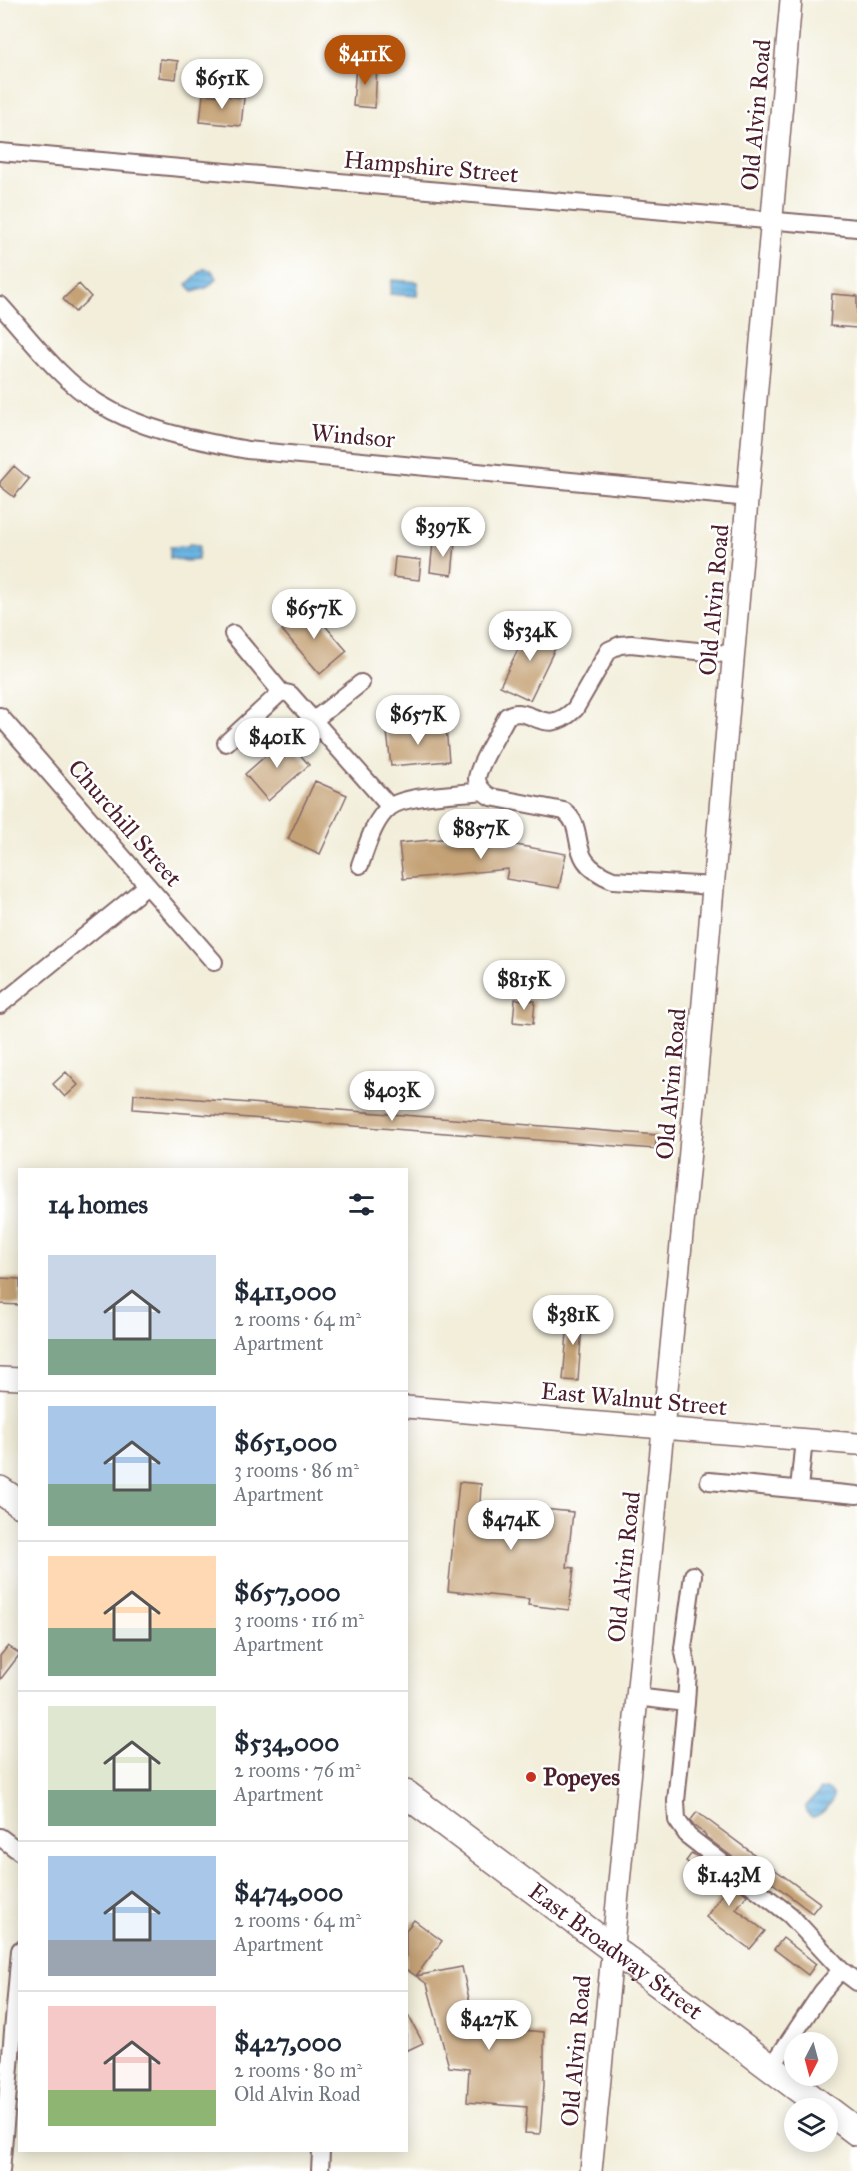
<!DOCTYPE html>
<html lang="en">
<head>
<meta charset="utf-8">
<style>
  :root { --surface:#fff; --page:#f6f6f7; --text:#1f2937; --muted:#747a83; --line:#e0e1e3; --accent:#b45309 }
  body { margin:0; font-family:"IM FELL Great Primer",serif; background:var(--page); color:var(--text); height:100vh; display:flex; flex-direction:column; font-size:22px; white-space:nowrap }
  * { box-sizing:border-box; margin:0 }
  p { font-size:20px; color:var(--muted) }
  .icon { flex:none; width:33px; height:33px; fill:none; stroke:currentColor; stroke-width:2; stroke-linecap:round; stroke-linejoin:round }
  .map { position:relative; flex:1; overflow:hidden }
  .sheet { position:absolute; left:18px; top:1168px; width:390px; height:984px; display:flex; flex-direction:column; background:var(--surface); border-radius:0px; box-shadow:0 3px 15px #0003 }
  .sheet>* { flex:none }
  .needle { width:39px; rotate:186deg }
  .tools { position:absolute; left:784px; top:2032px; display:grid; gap:12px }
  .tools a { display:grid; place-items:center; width:54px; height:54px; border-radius:50%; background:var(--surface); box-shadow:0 3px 15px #0003; font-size:30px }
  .price { position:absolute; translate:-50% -51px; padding:0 14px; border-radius:21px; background:#fff; color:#222; font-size:20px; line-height:39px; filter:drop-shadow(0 2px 3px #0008) }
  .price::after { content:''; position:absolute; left:50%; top:36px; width:18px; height:14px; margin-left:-9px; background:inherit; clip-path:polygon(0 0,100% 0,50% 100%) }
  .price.active { background:var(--accent); color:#fff }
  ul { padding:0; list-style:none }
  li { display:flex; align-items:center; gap:18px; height:150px; padding:0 30px }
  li+li { border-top:2px solid var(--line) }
  li span { display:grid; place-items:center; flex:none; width:168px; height:120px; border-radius:0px; color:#555 }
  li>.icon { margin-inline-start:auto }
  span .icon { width:72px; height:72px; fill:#fffc; stroke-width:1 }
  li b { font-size:26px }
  h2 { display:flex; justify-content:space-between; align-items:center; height:72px; padding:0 30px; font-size:26px }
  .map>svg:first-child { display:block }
  .water { fill:url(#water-rules); stroke:#5a6a87; stroke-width:1.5 }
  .building { fill:#c5a276 }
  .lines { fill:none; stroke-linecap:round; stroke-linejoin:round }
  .minor-casing { stroke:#856768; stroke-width:20 }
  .tertiary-casing { stroke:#856768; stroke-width:24 }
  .primary-casing { stroke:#856768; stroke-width:30 }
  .minor { stroke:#fff; stroke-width:16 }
  .tertiary { stroke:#fff; stroke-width:21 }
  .primary { stroke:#fff; stroke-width:27 }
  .poi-dot { fill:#c8321e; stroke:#fff; stroke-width:2 }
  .labels { text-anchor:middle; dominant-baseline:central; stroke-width:5; stroke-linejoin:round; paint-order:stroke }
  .street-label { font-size:24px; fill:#4a1f2b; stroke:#fff }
  .poi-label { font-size:24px; font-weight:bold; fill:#4a1f2b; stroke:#fff; text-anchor:start }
</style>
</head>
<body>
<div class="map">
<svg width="857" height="2171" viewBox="0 0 857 2171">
  <defs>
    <pattern id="water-rules" width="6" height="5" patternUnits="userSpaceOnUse" patternTransform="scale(1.5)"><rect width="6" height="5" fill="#6ab6e3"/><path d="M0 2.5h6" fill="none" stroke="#5993b8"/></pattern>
  </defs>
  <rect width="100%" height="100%" fill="#fff"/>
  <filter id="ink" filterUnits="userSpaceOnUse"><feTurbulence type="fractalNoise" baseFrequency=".0167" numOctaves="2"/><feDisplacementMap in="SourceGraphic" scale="12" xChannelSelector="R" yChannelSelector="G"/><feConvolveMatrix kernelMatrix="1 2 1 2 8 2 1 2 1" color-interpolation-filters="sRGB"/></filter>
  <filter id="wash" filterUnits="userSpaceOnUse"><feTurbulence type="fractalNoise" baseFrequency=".008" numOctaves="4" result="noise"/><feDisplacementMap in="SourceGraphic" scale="24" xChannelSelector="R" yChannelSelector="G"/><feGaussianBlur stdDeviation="1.35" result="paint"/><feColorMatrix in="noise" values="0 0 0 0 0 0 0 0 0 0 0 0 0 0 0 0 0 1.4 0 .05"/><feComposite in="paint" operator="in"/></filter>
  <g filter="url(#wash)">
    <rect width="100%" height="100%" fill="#f2eeda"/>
    <path class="water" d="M203,269L211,270L217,278L208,287L193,292L187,284Z
      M392,280L418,282L417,296L390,294Z
      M189,544L199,545L198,560L187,561L170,558V547L188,546Z
      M826,1789L833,1794C834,1803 821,1816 812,1817L806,1812V1806L821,1790Z"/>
    <g id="blocks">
      <path class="building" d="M160,59L178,61L176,79L159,77Z
        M356,64L377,65L375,108L353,106Z
        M203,94L244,98L241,126L200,122Z
        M79,284L91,297L75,312L63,299Z
        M832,294L857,296V328L830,326Z
        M14,466L29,479L14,497L0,486V482Z
        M433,542L455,544L452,575L430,572Z
        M395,557L421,560L419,580L393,577Z
        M309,607L347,651L320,674L282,630Z
        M531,623L560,638L530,700L500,686Z
        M446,727L449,761L391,766L387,732Z
        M286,738L309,765L268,801L245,774Z
        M315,781L347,795L320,854L288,839Z
        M494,834V841L566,854L559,888L506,879L508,869L403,879L399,843Z
        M515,999L535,1001L533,1024L513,1022Z
        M66,1072L78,1085L65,1097L53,1084Z
        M134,1094L657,1135L655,1149L133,1109Z
        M0,1278L20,1279V1305L0,1304Z
        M569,1310L583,1311L578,1381L563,1380Z
        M459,1482L481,1484L480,1503L573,1512L567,1567L574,1568L569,1610L528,1605L529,1599L448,1591Z
        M8,1646L20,1654L0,1680V1656Z
        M697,1812L820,1903L812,1913L762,1875L760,1878L705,1836L706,1835L694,1826L690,1821Z
        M692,1853L747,1895L736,1909L765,1931L750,1949L706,1917L725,1890L686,1861Z
        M414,1920L442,1941L416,1976L406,1969V1930Z
        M783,1938L816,1964L808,1975L774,1949Z
        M462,1967L475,2026L544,2032V2085L540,2134L525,2133L527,2107L467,2102L469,2069L449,2067L427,1984L416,1976Z
        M406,2011L423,2043L406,2051Z"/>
    </g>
  </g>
  <g filter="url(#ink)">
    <use href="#blocks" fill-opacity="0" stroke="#856768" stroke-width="1.5"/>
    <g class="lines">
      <g class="minor-casing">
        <path id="minor" d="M0,152L857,228
          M0,305C30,338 59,379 98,403C143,431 196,440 247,450L749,498
          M233,634L281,692
          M0,716L214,962
          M314,720L361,683
          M226,743L281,692L290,694L390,807
          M360,865C367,846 374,819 390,807C405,795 461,794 482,791
          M714,886L613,880C562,860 590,831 564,811L491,797C484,793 478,788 477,779C477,767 501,729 507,716C531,703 543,740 575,709L609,650L620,645L631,644L735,655
          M0,1005L147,886
          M709,1481L857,1495
          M799,1489L804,1439
          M636,1697L686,1703L676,1801L677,1820L688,1836L790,1915L841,1970
          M686,1703L688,1671L683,1648L693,1575
          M0,1837L20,1852
          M771,2068L822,1992L841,1970L857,1982
          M1,2171L20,1950
          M320,2171L321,2151"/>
      </g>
      <g class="tertiary-casing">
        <path id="tertiary" d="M0,1378L20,1379
          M406,1407L857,1444
          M591,2171L689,1162L791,0"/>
      </g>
      <g class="primary-casing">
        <g id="primary">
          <path d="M0,1490L20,1504"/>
          <path id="s1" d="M406,1794L826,2109"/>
          <path d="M828,2110L857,2132"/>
        </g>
      </g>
      <use href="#minor" class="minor"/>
      <use href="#tertiary" class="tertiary"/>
      <use href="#primary" class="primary"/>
    </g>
  </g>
  <circle class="poi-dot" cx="531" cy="1777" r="6"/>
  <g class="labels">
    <g class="street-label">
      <text transform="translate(756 115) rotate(-85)">Old Alvin Road</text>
      <text transform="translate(431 167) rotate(5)">Hampshire Street</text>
      <text transform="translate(353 436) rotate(5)">Windsor</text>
      <text transform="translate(714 600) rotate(-85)">Old Alvin Road</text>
      <text transform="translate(125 823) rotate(49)">Churchill Street</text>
      <text transform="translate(671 1084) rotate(-85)">Old Alvin Road</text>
      <text transform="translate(634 1399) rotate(5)">East Walnut Street</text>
      <text transform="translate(624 1567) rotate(-84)">Old Alvin Road</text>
      <text stroke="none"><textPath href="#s1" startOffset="262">East Broadway Street</textPath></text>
      <text transform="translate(576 2051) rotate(-85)">Old Alvin Road</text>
    </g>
    <g class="poi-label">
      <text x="543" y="1777">Popeyes</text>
    </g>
  </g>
</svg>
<div class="tools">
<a><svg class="needle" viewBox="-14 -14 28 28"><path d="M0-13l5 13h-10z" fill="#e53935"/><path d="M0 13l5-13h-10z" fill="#747a83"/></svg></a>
<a><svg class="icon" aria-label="layers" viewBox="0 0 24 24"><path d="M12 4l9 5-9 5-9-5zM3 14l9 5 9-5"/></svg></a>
</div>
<b class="price active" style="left:365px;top:86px">$411K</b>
<b class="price" style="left:222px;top:110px">$651K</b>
<b class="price" style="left:443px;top:558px">$397K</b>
<b class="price" style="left:314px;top:640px">$657K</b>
<b class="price" style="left:530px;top:662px">$534K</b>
<b class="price" style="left:418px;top:746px">$657K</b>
<b class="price" style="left:277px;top:769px">$401K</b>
<b class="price" style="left:481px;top:860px">$857K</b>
<b class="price" style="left:524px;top:1011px">$815K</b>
<b class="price" style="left:392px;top:1122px">$403K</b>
<b class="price" style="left:573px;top:1346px">$381K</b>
<b class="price" style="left:511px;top:1551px">$474K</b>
<b class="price" style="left:729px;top:1907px">$1.43M</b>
<b class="price" style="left:489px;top:2051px">$427K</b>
<section class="sheet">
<h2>14 homes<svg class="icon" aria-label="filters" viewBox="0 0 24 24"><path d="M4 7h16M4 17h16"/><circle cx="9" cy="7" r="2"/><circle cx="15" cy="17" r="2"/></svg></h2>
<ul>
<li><span style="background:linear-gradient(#c9d6e8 70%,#7fa58c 0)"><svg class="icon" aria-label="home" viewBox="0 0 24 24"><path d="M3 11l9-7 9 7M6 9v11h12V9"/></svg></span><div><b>$411,000</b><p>2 rooms · 64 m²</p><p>Apartment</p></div></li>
<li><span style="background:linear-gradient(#a9c7e8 65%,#7fa58c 0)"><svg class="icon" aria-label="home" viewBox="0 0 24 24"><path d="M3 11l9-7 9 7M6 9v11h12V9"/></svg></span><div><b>$651,000</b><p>3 rooms · 86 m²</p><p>Apartment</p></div></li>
<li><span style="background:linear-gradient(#ffd9b3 60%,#7fa58c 0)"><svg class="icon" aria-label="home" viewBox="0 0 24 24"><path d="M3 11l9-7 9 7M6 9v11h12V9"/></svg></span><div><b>$657,000</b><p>3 rooms · 116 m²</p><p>Apartment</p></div></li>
<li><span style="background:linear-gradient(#dfe7d0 70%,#7fa58c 0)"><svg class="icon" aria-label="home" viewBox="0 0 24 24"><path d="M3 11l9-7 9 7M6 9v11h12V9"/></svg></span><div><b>$534,000</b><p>2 rooms · 76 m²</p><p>Apartment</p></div></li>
<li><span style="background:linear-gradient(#a9c7e8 70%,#9aa5b1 0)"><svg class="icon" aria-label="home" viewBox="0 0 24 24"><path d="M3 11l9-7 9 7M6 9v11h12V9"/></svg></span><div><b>$474,000</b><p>2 rooms · 64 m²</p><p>Apartment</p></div></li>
<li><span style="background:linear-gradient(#f6c9c9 70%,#8fb573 0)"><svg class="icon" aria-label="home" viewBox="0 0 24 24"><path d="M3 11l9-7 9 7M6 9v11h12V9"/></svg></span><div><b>$427,000</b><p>2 rooms · 80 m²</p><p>Old Alvin Road</p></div></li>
</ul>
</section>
</div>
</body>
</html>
